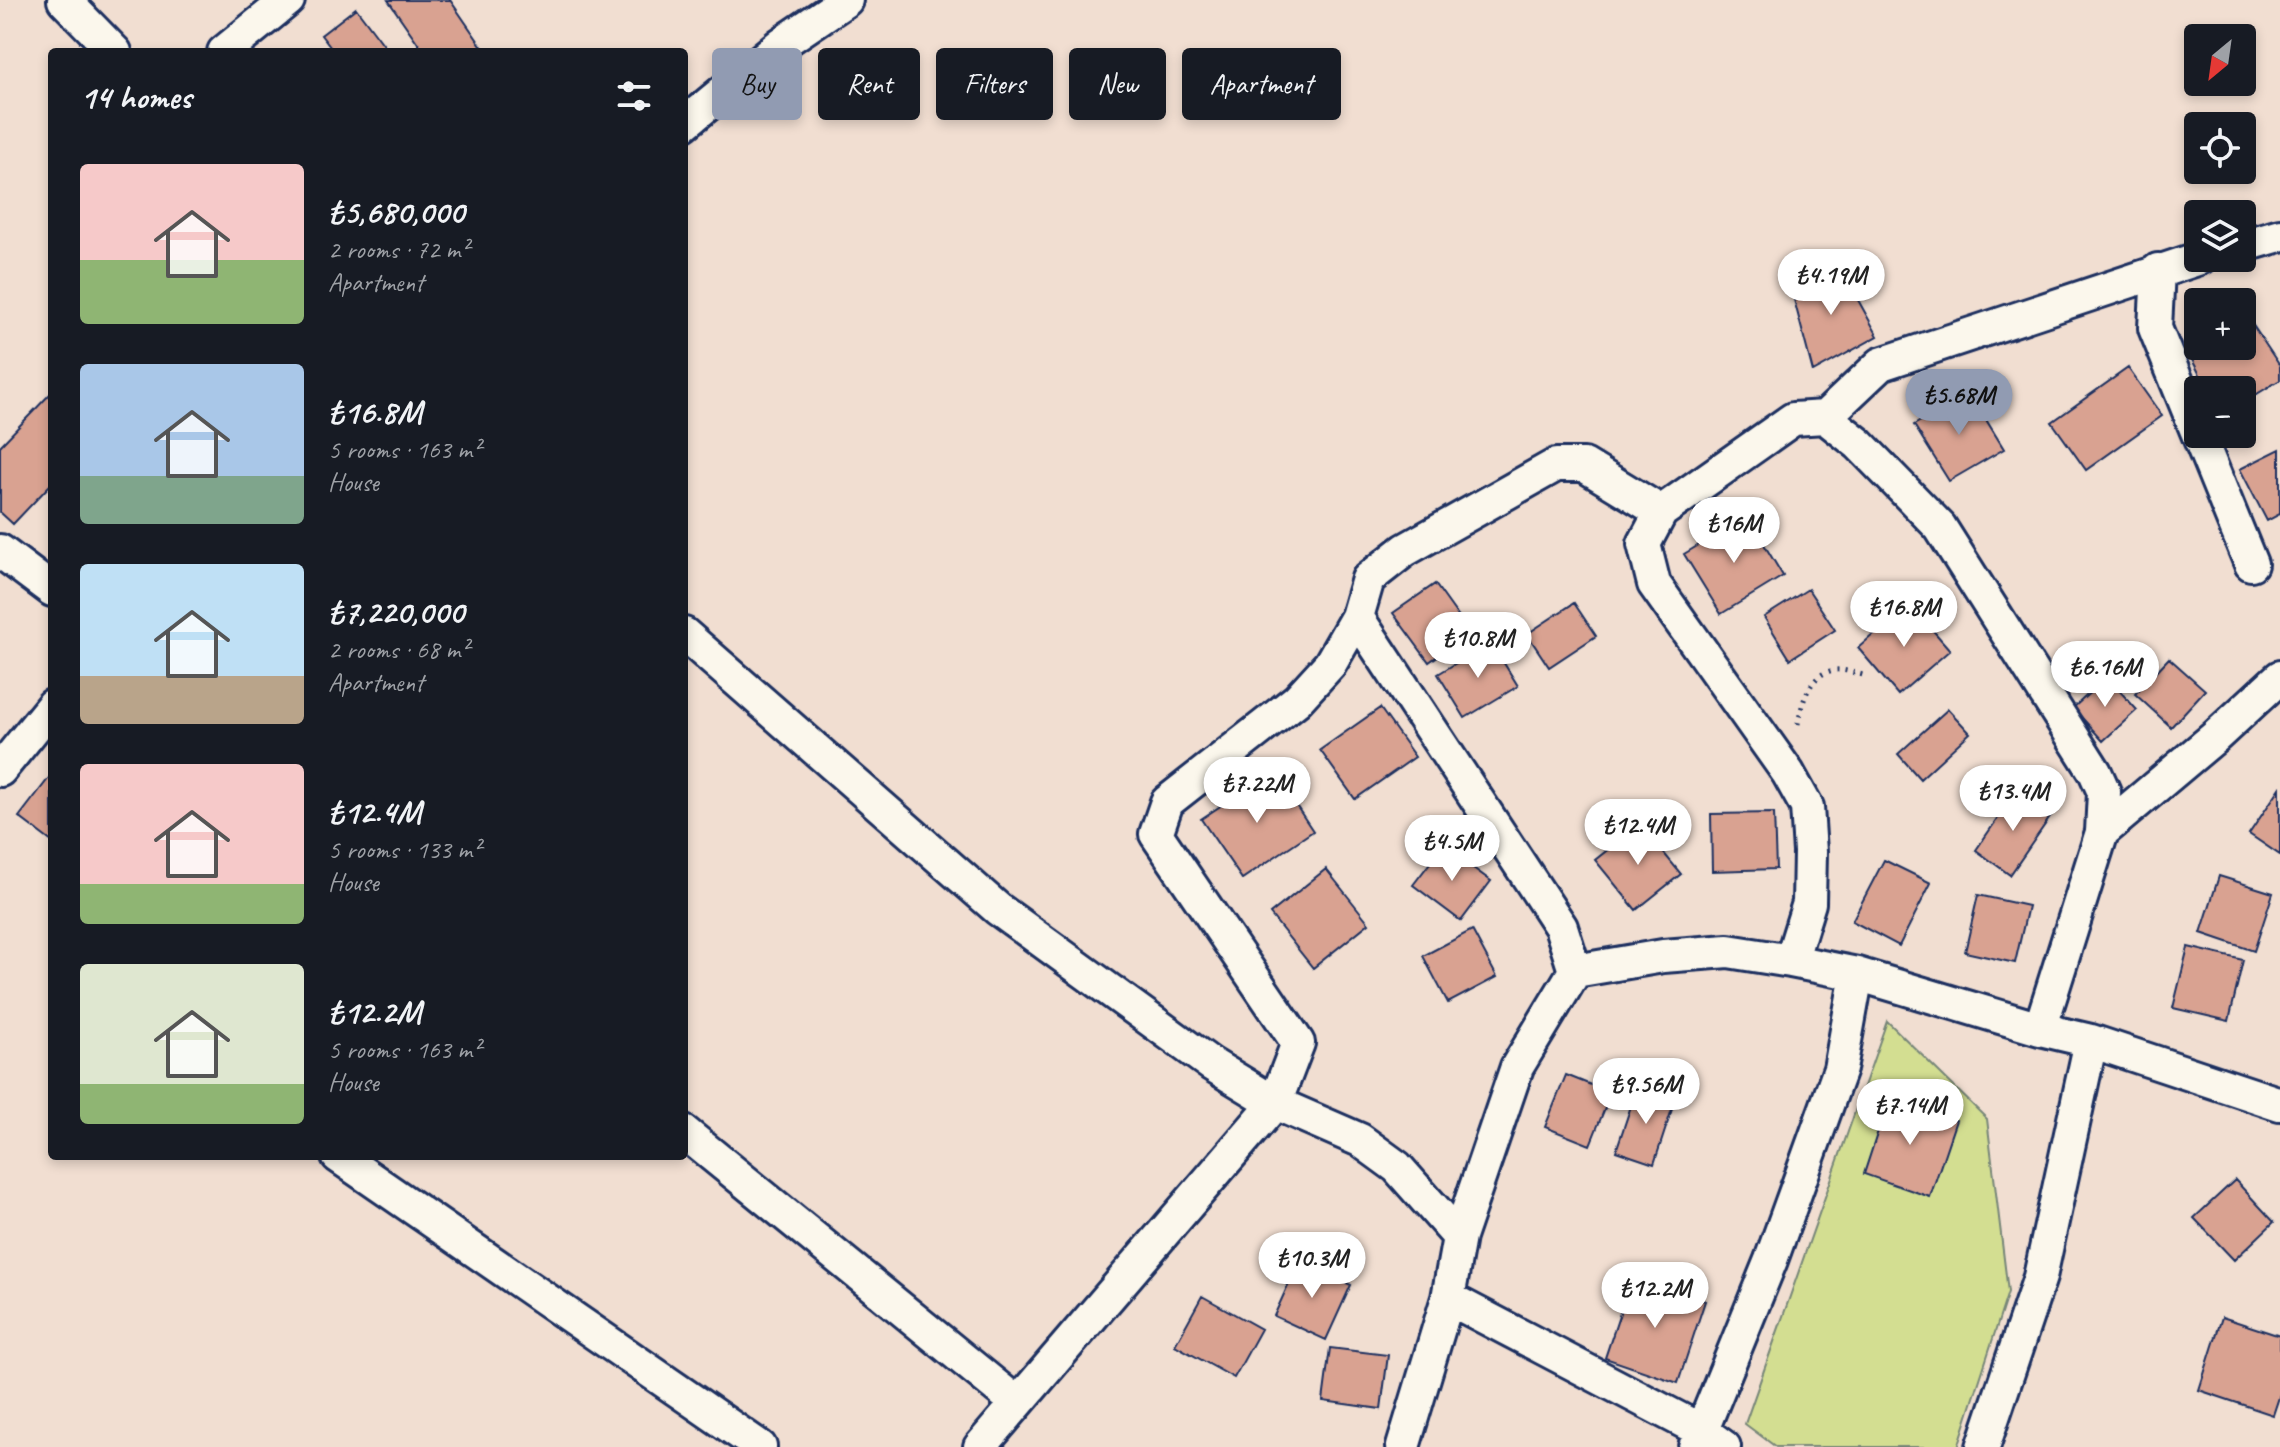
<!DOCTYPE html>
<html lang="en">
<head>
<meta charset="utf-8">
<style>
  :root { --surface:#171b24; --page:#20242c; --text:#f1f3f6; --muted:#9ea1a6; --accent:#919bb2 }
  body { margin:0; font-family:Caveat,sans-serif; background:var(--page); color:var(--text); height:100vh; display:flex; flex-direction:column; font-size:30px; white-space:nowrap }
  * { box-sizing:border-box; margin:0 }
  p { font-size:26px; color:var(--muted) }
  .icon { flex:none; width:44px; height:44px; fill:none; stroke:currentColor; stroke-width:2; stroke-linecap:round; stroke-linejoin:round }
  .map { position:relative; flex:1; overflow:hidden }
  .sheet { position:absolute; left:48px; top:48px; width:640px; height:1112px; display:flex; flex-direction:column; background:var(--surface); border-radius:8px; box-shadow:0 4px 12px #0003 }
  .sheet>* { flex:none }
  .banner { position:absolute; left:712px; top:48px; width:760px; height:72px; display:flex; gap:16px }
  .needle { width:52px; rotate:209deg }
  .controls { position:absolute; left:2184px; top:24px; display:grid; gap:16px }
  .controls a { display:grid; place-items:center; width:72px; height:72px; border-radius:8px; background:var(--surface); box-shadow:0 4px 12px #0003; font-size:40px }
  .price { position:absolute; translate:-50% -68px; padding:0 18px; border-radius:28px; background:#fff; color:#222; font-size:26px; line-height:52px; filter:drop-shadow(0 2px 4px #0008) }
  .price::after { content:''; position:absolute; left:50%; top:48px; width:24px; height:18px; margin-left:-12px; background:inherit; clip-path:polygon(0 0,100% 0,50% 100%) }
  .price.active { background:var(--accent); color:#111 }
  ul { padding:0; list-style:none }
  li { display:flex; align-items:center; gap:24px; height:200px; padding:0 32px }
  li span { display:grid; place-items:center; flex:none; width:224px; height:160px; border-radius:8px; color:#555 }
  li>.icon { margin-inline-start:auto }
  span .icon { width:96px; height:96px; fill:#fffc; stroke-width:1 }
  li b { font-size:34px }
  h2 { display:flex; justify-content:space-between; align-items:center; height:96px; padding:0 32px; font-size:34px }
  .tag { padding:0 28px; border-radius:8px; background:var(--surface); box-shadow:0 4px 12px #0003; font-size:28px; line-height:72px }
  .tag.active { background:var(--accent); color:#111 }
  .map>svg:first-child { display:block }
  .green { fill:#d3de91; stroke:#778678; stroke-width:2 }
  .building { fill:#d9a291; stroke:#1b2f5e; stroke-width:2 }
  .lines { fill:none; stroke-linecap:round; stroke-linejoin:round }
  .street-casing { stroke:#1b2f5e; stroke-width:38 }
  .path { stroke:#1b2f5e; stroke-width:5; stroke-dasharray:2 6; stroke-linecap:butt }
  .street { stroke:#fbf7ec; stroke-width:32 }
</style>
</head>
<body>
<div class="map">
<svg width="2280" height="1447" viewBox="0 0 2280 1447">
  <rect width="100%" height="100%" fill="#f1ded1"/>
  <filter id="ink" filterUnits="userSpaceOnUse"><feTurbulence type="fractalNoise" baseFrequency=".0125" numOctaves="2"/><feDisplacementMap in="SourceGraphic" scale="16" xChannelSelector="R" yChannelSelector="G"/><feConvolveMatrix kernelMatrix="1 2 1 2 8 2 1 2 1" color-interpolation-filters="sRGB"/></filter>
  <g filter="url(#ink)">
    <path class="green" d="M1887,1021L1987,1119L2008,1292L1958,1447H1776L1745,1424Z"/>
    <path class="building" d="M388,0H450L483,48L477,52H424Z
      M356,8L389,52H334L321,35Z
      M1837,262L1878,336L1813,372L1791,288Z
      M2248,318L2280,366V380L2242,403V390H2208L2188,352L2198,346H2242V321Z
      M2128,368L2162,416L2086,470L2052,422Z
      M52,392V483L13,524L0,512V446Z
      M1969,392L2004,449L1949,481L1914,425Z
      M2280,449V514L2267,521L2240,469Z
      M1747,516L1783,576L1721,614L1684,554Z
      M1435,584L1470,633L1429,662L1393,613Z
      M1808,589L1835,630L1790,659L1764,617Z
      M1574,603L1596,636L1549,667L1527,634Z
      M1909,603L1950,650L1898,695L1858,648Z
      M1491,642L1518,686L1465,718L1438,674Z
      M2169,658L2205,690L2171,727L2135,694Z
      M2107,677L2137,710L2103,741L2073,708Z
      M1380,708L1415,757L1355,799L1320,750Z
      M1948,709L1970,733L1920,779L1898,754Z
      M1273,771L1313,831L1242,879L1201,819Z
      M52,774V842L19,817Z
      M2280,788V855L2249,834Z
      M2016,792L2051,816L2010,875L1976,850Z
      M1774,813L1776,869L1712,871L1711,814Z
      M1640,824L1681,874L1636,910L1595,860Z
      M1443,846L1491,881L1461,921L1413,885Z
      M1884,860L1931,883L1899,946L1852,921Z
      M1326,869L1369,923L1313,968L1270,914Z
      M2219,876L2273,893L2254,951L2201,933Z
      M1978,895L2028,906L2015,963L1965,952Z
      M1472,930L1497,977L1448,1003L1423,956Z
      M2188,947L2243,960L2229,1021L2173,1008Z
      M1566,1075L1611,1093L1590,1145L1545,1127Z
      M1637,1088L1675,1100L1654,1164L1616,1151Z
      M1889,1097L1956,1120L1930,1197L1864,1174Z
      M2235,1180L2274,1222L2234,1260L2194,1218Z
      M1299,1261L1351,1285L1326,1340L1274,1316Z
      M1632,1277L1705,1301L1678,1383L1605,1358Z
      M1202,1296L1261,1329L1234,1378L1175,1345Z
      M2222,1317L2280,1336V1394L2273,1415L2199,1390Z
      M1330,1348L1388,1355L1381,1409L1323,1401Z"/>
    <g class="lines">
      <g class="street-casing">
        <path id="street" d="M64,0L115,52
          M224,52L288,0
          M684,124L781,44L846,0
          M2242,246L2280,235
          M2158,270L2155,328L2251,564
          M1825,417L1881,364L2200,258
          M0,551L52,590
          M1357,617L1368,579L1405,550L1556,465H1584L1661,512
          M684,634L998,909L1211,1064L1275,1103L1360,1140L1397,1167L1459,1237
          M0,770L52,706
          M2102,832L2215,737L2280,677
          M1791,961L1809,903L1810,852L1807,807L1788,773L1654,584L1644,544L1661,512L1793,419L1825,417L1859,444L1940,527L2095,772L2104,792L2102,832L2040,1029
          M1575,971L1663,956L1728,951L1791,961L1857,974L2040,1029L2091,1041L2280,1104
          M684,1132L1017,1403
          M338,1156L760,1447
          M1448,1298L1702,1431L1724,1447
          M980,1447L1275,1103L1298,1043L1156,834L1167,802L1297,700L1330,664L1357,617L1561,927L1575,971L1517,1067L1459,1237L1448,1298L1403,1447
          M1695,1447L1771,1260L1840,1069L1857,974
          M1983,1447L2040,1277L2091,1041"/>
      </g>
      <path class="path" d="M1798,724C1802,703 1809,673 1835,670C1844,669 1858,674 1867,676"/>
      <use href="#street" class="street"/>
    </g>
  </g>
</svg>
<div class="controls">
<a><svg class="needle" viewBox="-14 -14 28 28"><path d="M0-13l5 13h-10z" fill="#e53935"/><path d="M0 13l5-13h-10z" fill="#9ea1a6"/></svg></a>
<a><svg class="icon" aria-label="locate" viewBox="0 0 24 24"><circle cx="12" cy="12" r="6"/><path d="M12 2v4M12 18v4M2 12h4M18 12h4"/></svg></a>
<a><svg class="icon" aria-label="layers" viewBox="0 0 24 24"><path d="M12 4l9 5-9 5-9-5zM3 14l9 5 9-5"/></svg></a>
<a>+</a>
<a>−</a>
</div>
<b class="price" style="left:1831px;top:317px">₺4.19M</b>
<b class="price active" style="left:1959px;top:437px">₺5.68M</b>
<b class="price" style="left:1734px;top:565px">₺16M</b>
<b class="price" style="left:1904px;top:649px">₺16.8M</b>
<b class="price" style="left:1478px;top:680px">₺10.8M</b>
<b class="price" style="left:2105px;top:709px">₺6.16M</b>
<b class="price" style="left:1257px;top:825px">₺7.22M</b>
<b class="price" style="left:2013px;top:833px">₺13.4M</b>
<b class="price" style="left:1638px;top:867px">₺12.4M</b>
<b class="price" style="left:1452px;top:883px">₺4.5M</b>
<b class="price" style="left:1646px;top:1126px">₺9.56M</b>
<b class="price" style="left:1910px;top:1147px">₺7.14M</b>
<b class="price" style="left:1312px;top:1300px">₺10.3M</b>
<b class="price" style="left:1655px;top:1330px">₺12.2M</b>
<div class="banner">
<a class="tag active">Buy</a>
<a class="tag">Rent</a>
<a class="tag">Filters</a>
<a class="tag">New</a>
<a class="tag">Apartment</a>
</div>
<section class="sheet">
<h2>14 homes<svg class="icon" aria-label="filters" viewBox="0 0 24 24"><path d="M4 7h16M4 17h16"/><circle cx="9" cy="7" r="2"/><circle cx="15" cy="17" r="2"/></svg></h2>
<ul>
<li><span style="background:linear-gradient(#f6c9c9 60%,#8fb573 0)"><svg class="icon" aria-label="home" viewBox="0 0 24 24"><path d="M3 11l9-7 9 7M6 9v11h12V9"/></svg></span><div><b>₺5,680,000</b><p>2 rooms · 72 m²</p><p>Apartment</p></div></li>
<li><span style="background:linear-gradient(#a9c7e8 70%,#7fa58c 0)"><svg class="icon" aria-label="home" viewBox="0 0 24 24"><path d="M3 11l9-7 9 7M6 9v11h12V9"/></svg></span><div><b>₺16.8M</b><p>5 rooms · 163 m²</p><p>House</p></div></li>
<li><span style="background:linear-gradient(#bfe0f5 70%,#b9a48a 0)"><svg class="icon" aria-label="home" viewBox="0 0 24 24"><path d="M3 11l9-7 9 7M6 9v11h12V9"/></svg></span><div><b>₺7,220,000</b><p>2 rooms · 68 m²</p><p>Apartment</p></div></li>
<li><span style="background:linear-gradient(#f6c9c9 75%,#8fb573 0)"><svg class="icon" aria-label="home" viewBox="0 0 24 24"><path d="M3 11l9-7 9 7M6 9v11h12V9"/></svg></span><div><b>₺12.4M</b><p>5 rooms · 133 m²</p><p>House</p></div></li>
<li><span style="background:linear-gradient(#dfe7d0 75%,#8fb573 0)"><svg class="icon" aria-label="home" viewBox="0 0 24 24"><path d="M3 11l9-7 9 7M6 9v11h12V9"/></svg></span><div><b>₺12.2M</b><p>5 rooms · 163 m²</p><p>House</p></div></li>
</ul>
</section>
</div>
</body>
</html>
